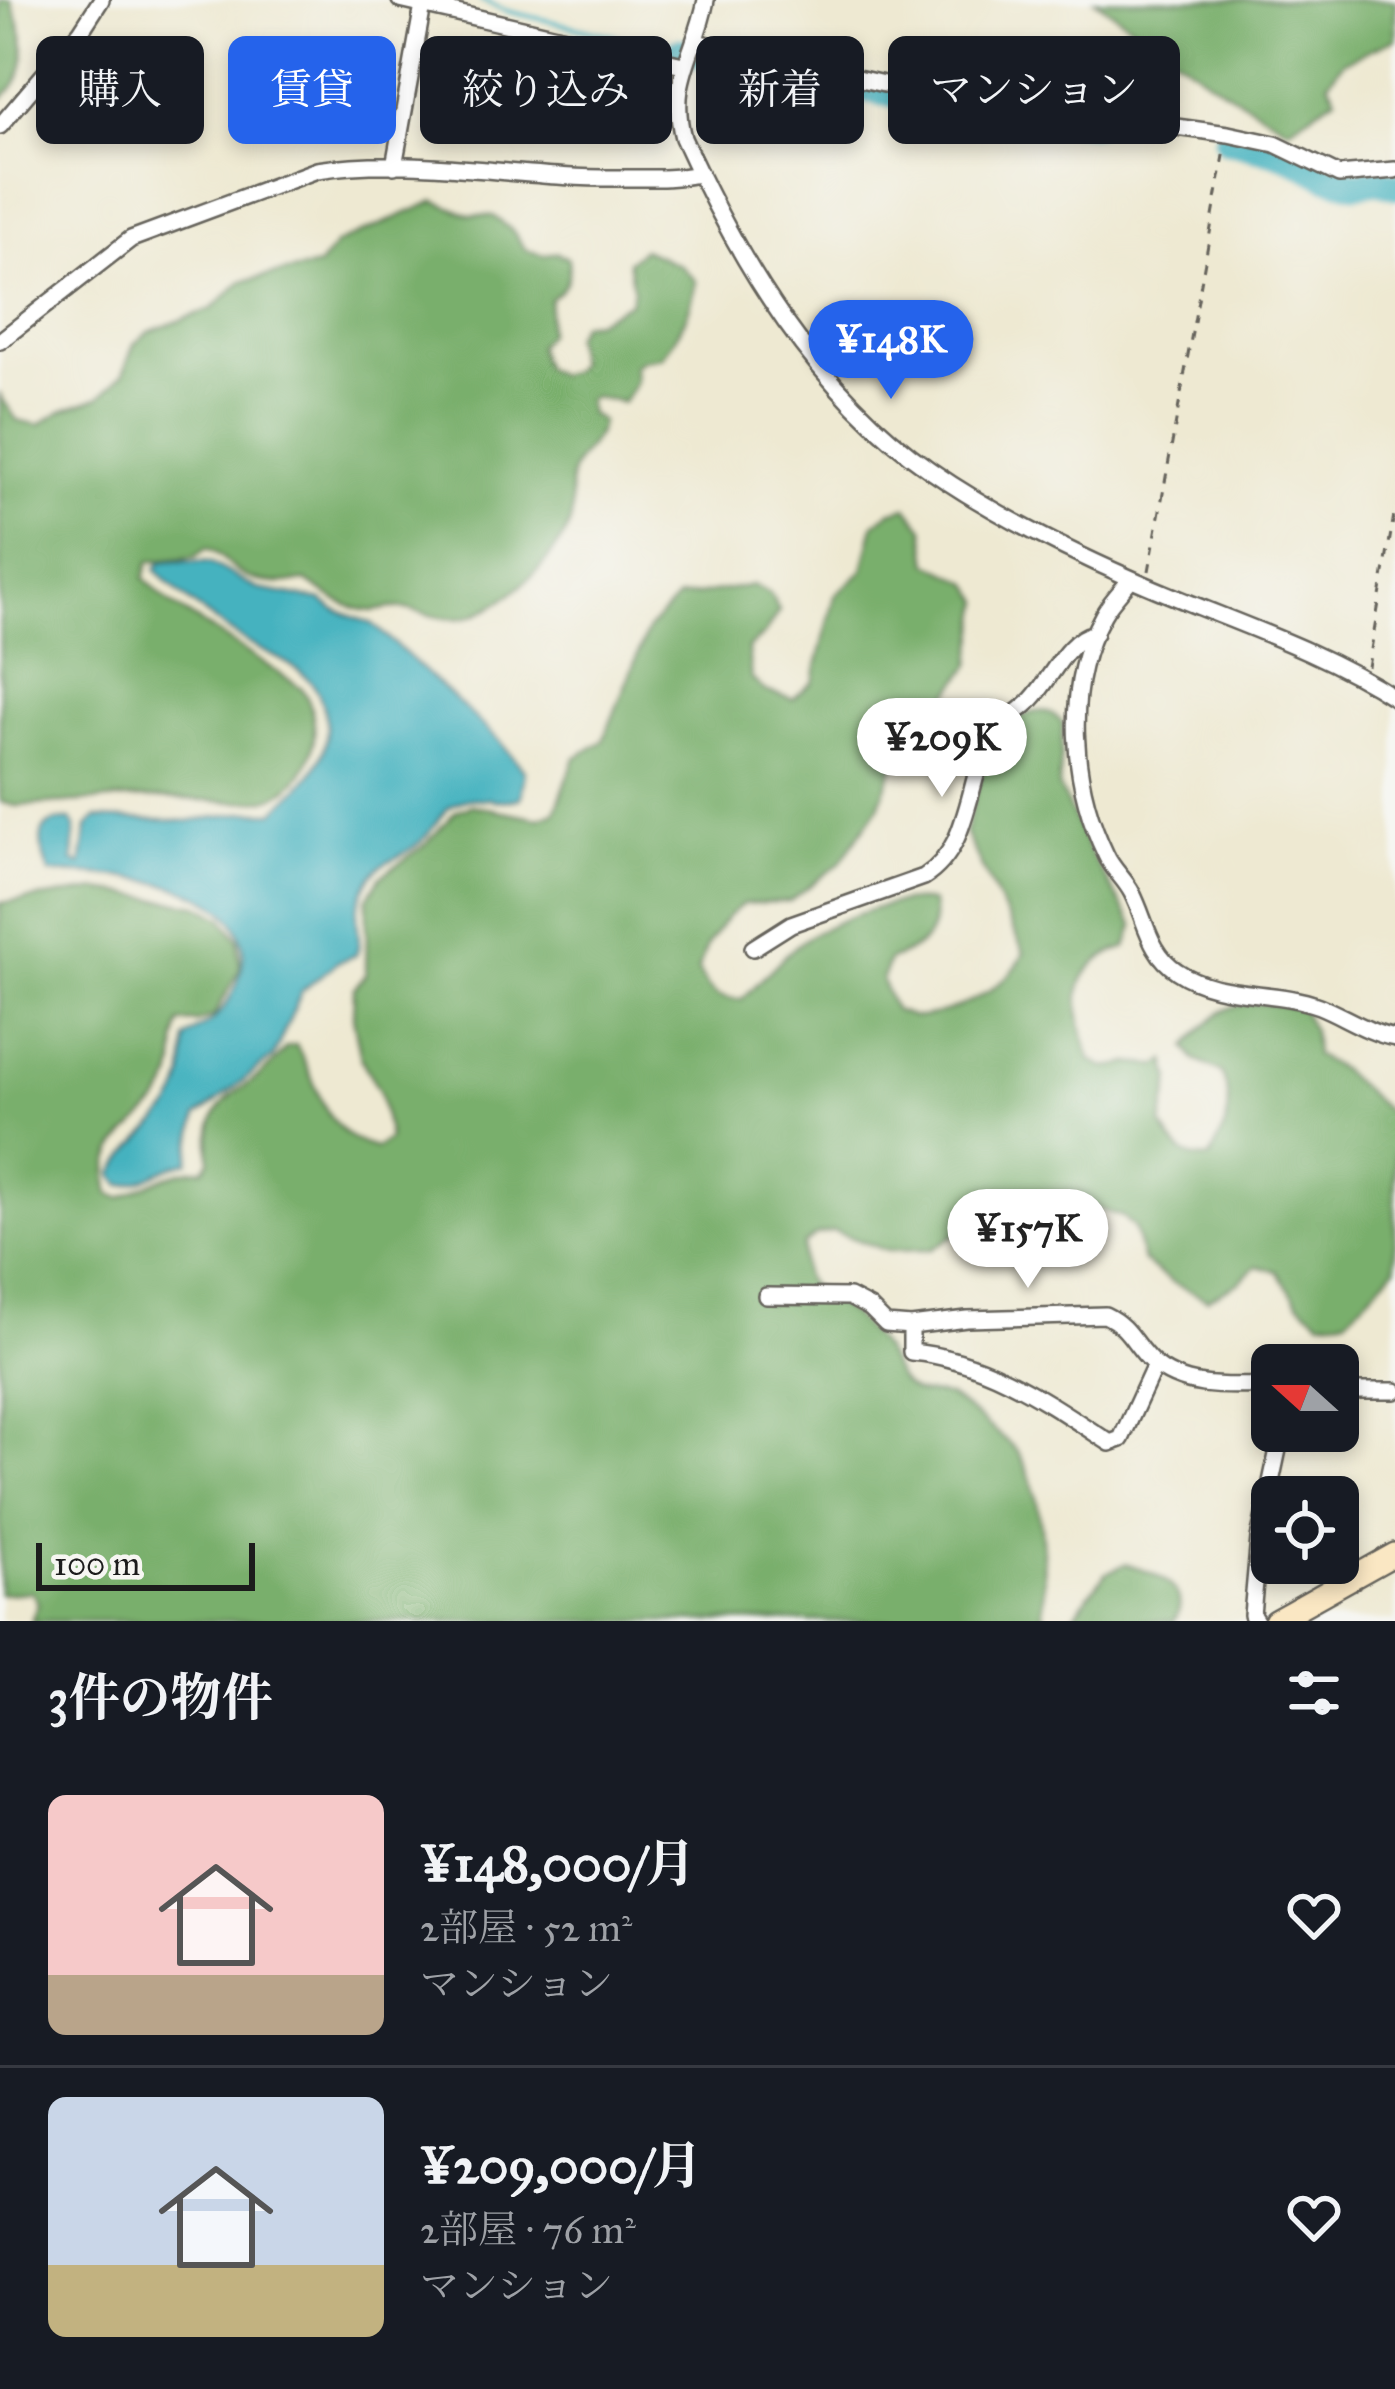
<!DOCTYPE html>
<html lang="ja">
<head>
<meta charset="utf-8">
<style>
  :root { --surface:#171b24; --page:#20242c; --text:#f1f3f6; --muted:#9ea1a6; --line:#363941; --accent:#2563eb }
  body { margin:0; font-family:"IM FELL Great Primer","Noto Serif JP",serif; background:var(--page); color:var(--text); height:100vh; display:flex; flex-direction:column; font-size:45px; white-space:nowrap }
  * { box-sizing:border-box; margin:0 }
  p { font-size:39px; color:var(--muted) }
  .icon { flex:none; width:66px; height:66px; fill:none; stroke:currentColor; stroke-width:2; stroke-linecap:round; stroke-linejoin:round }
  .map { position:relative; height:1621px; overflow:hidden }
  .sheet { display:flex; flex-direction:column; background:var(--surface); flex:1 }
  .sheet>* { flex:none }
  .top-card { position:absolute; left:36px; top:36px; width:1323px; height:108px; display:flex; gap:24px }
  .needle { width:78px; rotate:291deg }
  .fabs { position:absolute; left:1251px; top:1344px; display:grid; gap:24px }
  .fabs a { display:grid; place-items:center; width:108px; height:108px; border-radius:18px; background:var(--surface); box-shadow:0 6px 18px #0003; font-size:60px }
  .scale { position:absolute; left:36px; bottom:30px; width:219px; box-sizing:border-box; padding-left:12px; border:6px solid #1c1c1c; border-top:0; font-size:33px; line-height:42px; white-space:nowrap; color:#1c1c1c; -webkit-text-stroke:9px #f6f6f2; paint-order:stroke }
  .price { position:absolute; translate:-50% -102px; padding:0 27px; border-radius:42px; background:#fff; color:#222; font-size:39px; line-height:78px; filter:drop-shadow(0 3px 6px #0008) }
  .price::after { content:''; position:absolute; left:50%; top:72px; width:36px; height:27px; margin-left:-18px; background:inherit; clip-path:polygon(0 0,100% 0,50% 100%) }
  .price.selected { background:var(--accent); color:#fff }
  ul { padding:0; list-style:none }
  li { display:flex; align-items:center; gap:36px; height:300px; padding:0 48px }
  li+li { border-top:3px solid var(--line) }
  li span { display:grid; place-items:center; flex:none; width:336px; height:240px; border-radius:18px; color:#555 }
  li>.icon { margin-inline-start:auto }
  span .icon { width:144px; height:144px; fill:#fffc; stroke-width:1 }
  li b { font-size:51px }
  h2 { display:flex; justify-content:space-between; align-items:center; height:144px; padding:0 48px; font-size:51px }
  .pill { padding:0 42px; border-radius:18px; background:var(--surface); box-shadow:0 6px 18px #0003; font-size:42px; line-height:108px }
  .pill.selected { background:var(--accent); color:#fff }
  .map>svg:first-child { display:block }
  .forest { fill:#79af6c; stroke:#4a6644; stroke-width:3 }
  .water { fill:#44b2bf; stroke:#30676e; stroke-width:3 }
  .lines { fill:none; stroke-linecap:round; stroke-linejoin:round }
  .stream { stroke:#44b2bf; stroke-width:4.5 }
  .river { stroke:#44b2bf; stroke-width:27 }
  .street-casing { stroke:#66645c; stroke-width:20 }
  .secondary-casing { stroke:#66645c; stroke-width:26 }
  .path { stroke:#66645c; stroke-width:3; stroke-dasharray:9 9; stroke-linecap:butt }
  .street { stroke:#fff; stroke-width:15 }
  .secondary { stroke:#fae7c3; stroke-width:21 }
</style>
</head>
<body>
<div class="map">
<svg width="1395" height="1621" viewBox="0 0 1395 1621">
  <rect width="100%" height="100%" fill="#f6f6f2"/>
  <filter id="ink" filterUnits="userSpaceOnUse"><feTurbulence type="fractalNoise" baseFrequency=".00833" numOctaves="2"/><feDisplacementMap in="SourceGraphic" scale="24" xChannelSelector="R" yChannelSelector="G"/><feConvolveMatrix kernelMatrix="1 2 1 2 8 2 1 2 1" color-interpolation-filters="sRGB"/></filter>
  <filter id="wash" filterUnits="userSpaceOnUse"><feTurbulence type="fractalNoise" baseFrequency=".004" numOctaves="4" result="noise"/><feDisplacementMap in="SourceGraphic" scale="48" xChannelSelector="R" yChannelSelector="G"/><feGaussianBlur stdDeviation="2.7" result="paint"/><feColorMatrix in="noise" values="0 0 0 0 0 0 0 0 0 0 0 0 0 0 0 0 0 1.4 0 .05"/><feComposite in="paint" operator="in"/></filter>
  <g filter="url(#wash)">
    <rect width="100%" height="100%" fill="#eee9d2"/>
    <path class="forest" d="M0,0H11C26,37 35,73 0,100Z
      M1095,0H1395V39L1344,61L1328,82L1336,97L1288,128L1222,89Z
      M435,201L470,215L493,216L512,230L526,250L544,255L557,252L568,259C571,279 566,288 550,299L547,334L537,346L543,367L557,375L571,371L577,364L573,336L581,323L595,321L630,302L633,289L628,261L643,249L680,265L696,281C692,310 680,333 662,357L642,360L634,366C640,381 632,389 623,402L594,397L587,400L589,414L601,421C599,444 575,454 571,476C568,491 575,507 570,522C559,558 501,611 463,618C442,621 421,611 400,608C391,607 382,610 373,611C349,611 325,594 306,581C284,584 259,586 238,572C226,564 222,554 207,548L194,557L149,562L144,578L170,603L302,688C325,725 316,777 273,797C251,807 181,797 153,798C107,799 61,804 15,806L0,802V395L17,420L39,425L61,411L100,397L123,374L134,344L148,332L212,309L242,281L319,266L336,244Z
      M907,507L924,528L929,563L970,583L982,601L971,665L948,695L904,738L879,806L839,864L790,901L743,904L727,917L707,945L698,970C708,992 717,1000 742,999C762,980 782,955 805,939C829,922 905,893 932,903C939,938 918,950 889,960L882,980L894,1010C903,1013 912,1018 921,1017C955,1013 1012,986 1024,952L965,833C977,793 985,732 1028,714C1043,708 1052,712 1063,723L1059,787L1091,854L1134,926L1127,947C1063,967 1076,1009 1091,1060L1105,1068L1130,1063L1158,1066L1166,1060L1171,1078L1162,1125C1174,1147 1184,1161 1210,1158C1227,1124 1236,1108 1221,1072L1195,1060L1187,1047C1225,998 1242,999 1301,1008L1313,1031L1315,1055L1341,1070L1395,1118V1268L1347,1318L1320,1320L1298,1302L1277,1271L1257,1266L1239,1282L1207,1299L1171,1282L1143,1261L1134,1228L1123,1217L1083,1204L1060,1212L1032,1210L975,1222L930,1250L887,1251L834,1231L816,1235L804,1244C796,1289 818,1291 848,1312C859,1320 871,1335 880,1346C889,1357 894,1375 904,1385C918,1398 931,1392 947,1396C954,1398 1013,1445 1018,1452C1045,1495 1045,1565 1043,1614L1049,1621H31L38,1603L32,1592L0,1594V903L99,890L198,905L222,918L238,939L240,969L214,1016L199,1022L180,1023C173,1041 179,1062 171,1081C152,1128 96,1135 110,1194L121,1198C148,1185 174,1169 204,1169L210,1160C204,1085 250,1100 286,1047L296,1045C320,1086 323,1136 376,1148L389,1139L380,1092L361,1059L353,1017L354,988L366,974L367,900L380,877L425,845L456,811L472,805L539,818L555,812L575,758L603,741L648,629L678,598L753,585L770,594L779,611L764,635L748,648L751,678L765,691L793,699L813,682L835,596L863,570L874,524L889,512Z
      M1125,1564C1150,1571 1195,1587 1174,1621H1065L1070,1620L1105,1574Z"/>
    <path class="water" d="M174,561L209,562L258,589L322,600L333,609L373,624L500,741L525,771L521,798C498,805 485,795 466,800C439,806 438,828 419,843C389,868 377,854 360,900C352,920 364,936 356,955L337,962L302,991L273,1057L197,1117L189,1162C165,1165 145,1185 121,1185L113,1175C131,1140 175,1119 183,1079C186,1067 185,1052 186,1039C195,1029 207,1026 216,1017C232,1000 245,972 243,949C236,875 102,875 49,873C39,846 32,818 71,820L75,827L73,861L81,865L87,827L96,818L191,821L247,812H274C301,786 332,761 326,720C323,704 319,689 307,678C290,661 263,653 243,640C212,620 181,598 156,570L160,563Z"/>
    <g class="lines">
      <path class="stream" d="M481,0L507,11L679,51"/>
      <path class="river" d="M679,51L941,105L1094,123
        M1227,140L1286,155L1328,177L1355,184L1379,181L1395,186"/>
    </g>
  </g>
  <g filter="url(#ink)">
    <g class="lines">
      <g class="street-casing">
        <path id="street" d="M400,0L683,65
          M706,0C696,53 668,81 683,138C739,262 816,391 930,470C992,513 1062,548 1130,578C1219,618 1313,645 1395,698
          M696,42L924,93L1228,134L1275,144L1339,175L1395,170
          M0,126L81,31L101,0
          M394,166L424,0
          M0,341L131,239L317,170C418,154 523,180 625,178C650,178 675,179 699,174
          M1131,579C1122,590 1110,602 1103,615C1063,687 1071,783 1106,855C1112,869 1125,879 1132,893C1146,920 1149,953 1177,971C1218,999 1274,989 1319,1006C1344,1016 1368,1033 1395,1038
          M753,948L791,924L924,877C971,848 966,781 991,737C1001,720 1019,713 1032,699C1052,678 1066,639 1095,633
          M766,1296L849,1297L870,1308L886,1324L911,1326L967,1319L1105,1315C1130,1327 1133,1344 1152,1362C1184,1391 1232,1386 1272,1385
          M911,1326V1352C988,1359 1047,1402 1110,1443L1121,1439L1155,1365
          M1338,1391H1395
          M1322,1563L1334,1567L1343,1582
          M1256,1621L1252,1615L1259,1538L1282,1431"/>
      </g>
      <g class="secondary-casing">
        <path id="secondary" d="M1275,1621L1395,1554"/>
      </g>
      <path class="path" d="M1149,571L1225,150
        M1368,667L1395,509"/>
      <use href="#street" class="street"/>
      <use href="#secondary" class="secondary"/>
    </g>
  </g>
</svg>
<div class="fabs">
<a><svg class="needle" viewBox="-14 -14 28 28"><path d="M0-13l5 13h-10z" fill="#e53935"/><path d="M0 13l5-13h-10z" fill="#9ea1a6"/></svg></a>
<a><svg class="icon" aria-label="locate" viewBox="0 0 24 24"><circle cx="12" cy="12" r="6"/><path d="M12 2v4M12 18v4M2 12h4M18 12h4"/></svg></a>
</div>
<div class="scale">100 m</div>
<b class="price selected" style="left:891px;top:402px">¥148K</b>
<b class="price" style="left:942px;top:800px">¥209K</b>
<b class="price" style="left:1028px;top:1291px">¥157K</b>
<div class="top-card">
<a class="pill">購入</a>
<a class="pill selected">賃貸</a>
<a class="pill">絞り込み</a>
<a class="pill">新着</a>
<a class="pill">マンション</a>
</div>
</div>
<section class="sheet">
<h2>3件の物件<svg class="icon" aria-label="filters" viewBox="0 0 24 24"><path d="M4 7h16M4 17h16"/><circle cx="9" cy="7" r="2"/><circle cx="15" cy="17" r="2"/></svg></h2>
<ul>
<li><span style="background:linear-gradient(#f6c9c9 75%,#b9a48a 0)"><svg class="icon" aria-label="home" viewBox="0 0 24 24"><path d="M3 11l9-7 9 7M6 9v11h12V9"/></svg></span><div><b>¥148,000/月</b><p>2部屋 · 52 m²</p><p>マンション</p></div><svg class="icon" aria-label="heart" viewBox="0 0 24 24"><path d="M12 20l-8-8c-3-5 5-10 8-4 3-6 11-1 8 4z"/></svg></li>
<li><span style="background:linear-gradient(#c9d6e8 70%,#c2b280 0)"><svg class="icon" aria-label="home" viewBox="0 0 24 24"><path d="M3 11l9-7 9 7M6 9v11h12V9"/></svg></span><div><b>¥209,000/月</b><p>2部屋 · 76 m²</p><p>マンション</p></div><svg class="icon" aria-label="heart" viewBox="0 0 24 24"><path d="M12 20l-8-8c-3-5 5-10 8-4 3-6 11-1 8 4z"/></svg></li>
</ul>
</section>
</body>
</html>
